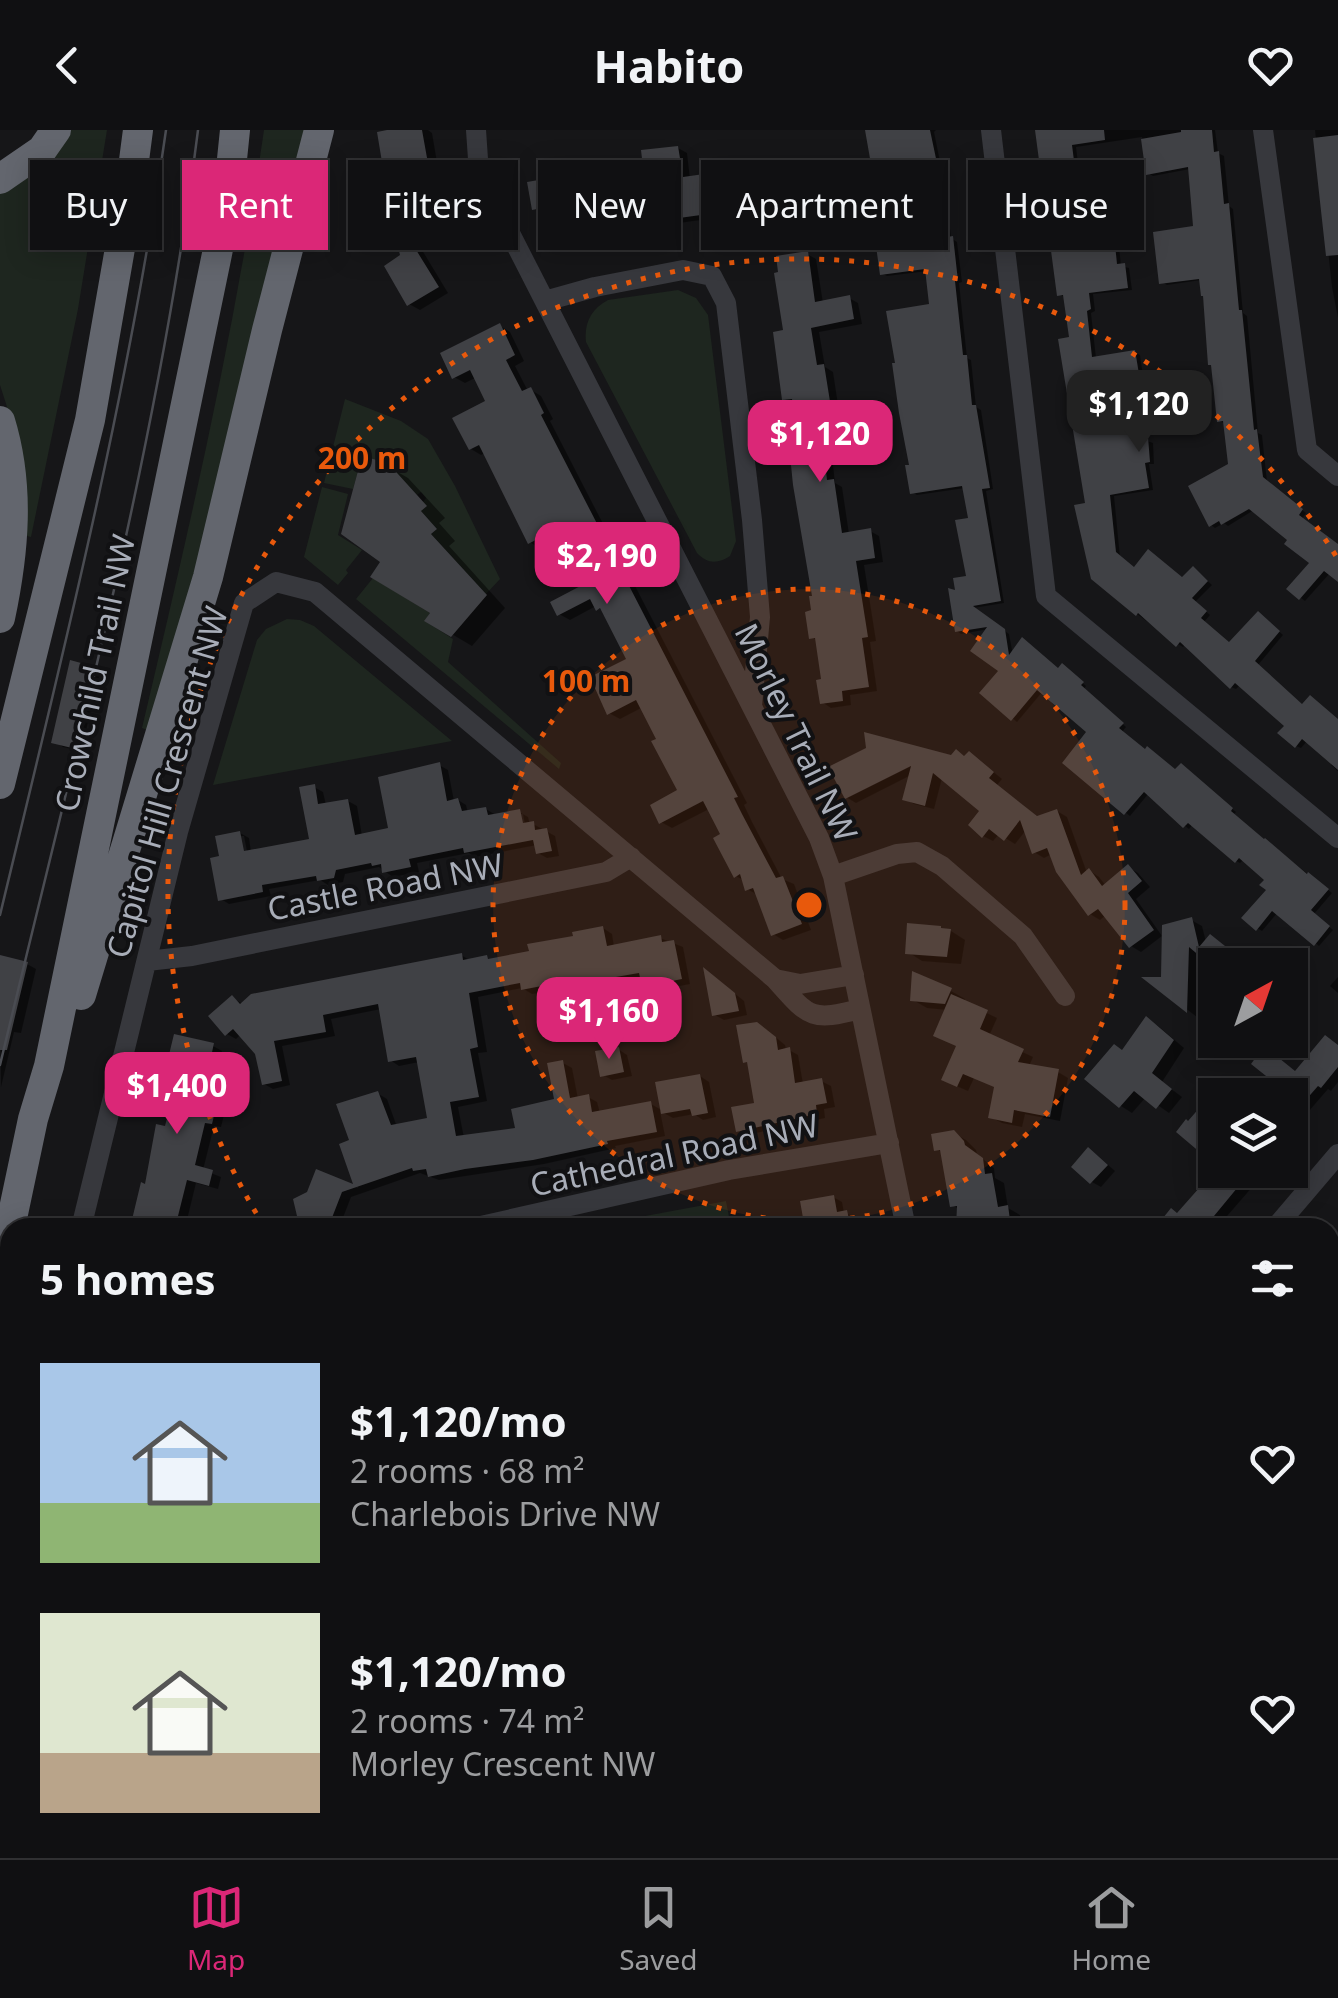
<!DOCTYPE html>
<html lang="en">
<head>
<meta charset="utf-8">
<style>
  :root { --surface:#101012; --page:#19191b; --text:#f1f3f6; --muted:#9c9d9f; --line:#303032; --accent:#db2777 }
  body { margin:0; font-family:"Noto Sans",sans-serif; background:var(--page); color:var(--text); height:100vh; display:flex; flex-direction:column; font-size:38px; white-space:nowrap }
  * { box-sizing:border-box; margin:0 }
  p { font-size:32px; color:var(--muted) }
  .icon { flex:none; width:55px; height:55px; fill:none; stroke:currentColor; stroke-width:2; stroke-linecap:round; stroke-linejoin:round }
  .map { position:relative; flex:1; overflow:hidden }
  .sheet { position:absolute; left:0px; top:1088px; width:1340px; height:642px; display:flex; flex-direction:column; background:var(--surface); border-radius:30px 30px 0 0; box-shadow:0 5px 25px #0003,0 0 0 2px var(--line) }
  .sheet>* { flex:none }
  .banner { position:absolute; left:30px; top:30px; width:1280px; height:90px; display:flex; gap:20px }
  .needle { width:65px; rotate:40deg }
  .controls { position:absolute; left:1198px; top:818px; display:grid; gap:20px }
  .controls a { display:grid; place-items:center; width:110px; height:110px; border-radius:0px; background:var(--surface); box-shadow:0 5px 25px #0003,0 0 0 2px var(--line); font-size:50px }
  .price { position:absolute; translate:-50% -85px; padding:0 22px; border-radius:20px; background:var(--accent); color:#fff; font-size:32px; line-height:65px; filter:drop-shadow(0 2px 5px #0008) }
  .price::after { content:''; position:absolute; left:50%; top:60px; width:30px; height:22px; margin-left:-15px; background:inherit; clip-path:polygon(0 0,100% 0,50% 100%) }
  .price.current { background:#222; color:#fff }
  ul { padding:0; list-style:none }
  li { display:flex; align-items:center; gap:30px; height:250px; padding:0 40px }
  li span { display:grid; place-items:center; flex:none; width:280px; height:200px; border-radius:0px; color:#555 }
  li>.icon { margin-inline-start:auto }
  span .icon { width:120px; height:120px; fill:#fffc; stroke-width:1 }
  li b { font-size:42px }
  h2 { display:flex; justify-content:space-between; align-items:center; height:120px; padding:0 40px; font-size:42px }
  .pill { padding:0 35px; border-radius:0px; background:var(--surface); box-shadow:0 5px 25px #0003,0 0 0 2px var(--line); font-size:35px; line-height:90px }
  .pill.current { background:var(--accent); color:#fff }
  header { display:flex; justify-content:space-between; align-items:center; height:130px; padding:0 40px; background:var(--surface); font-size:45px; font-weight:700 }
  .tab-bar { display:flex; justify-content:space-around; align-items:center; height:140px; border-top:2px solid var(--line); background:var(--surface); font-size:28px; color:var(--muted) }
  .tab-bar a { display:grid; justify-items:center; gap:5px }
  .tab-bar .current { color:var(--accent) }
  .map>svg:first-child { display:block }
  .green { fill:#1e261f }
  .shadow { fill:#0007; fill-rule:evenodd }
  .building { fill:#404145 }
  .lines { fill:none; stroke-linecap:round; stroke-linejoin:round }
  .minor { stroke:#37383d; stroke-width:20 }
  .highway { stroke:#63666e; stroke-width:30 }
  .tram { stroke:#4a4c52; stroke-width:2.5 }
  .ring { fill:none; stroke:#e8590c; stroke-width:5; stroke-dasharray:5 10 }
  .labels { text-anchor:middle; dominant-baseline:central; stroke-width:8; stroke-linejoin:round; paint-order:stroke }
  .street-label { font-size:32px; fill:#a8adb8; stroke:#111113 }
  .centre { fill:#e8590c; stroke:#111113; stroke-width:5 }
  .ring-label { font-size:30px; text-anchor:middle; font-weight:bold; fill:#e8590c; stroke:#111113; stroke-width:8; stroke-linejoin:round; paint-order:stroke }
</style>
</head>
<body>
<header><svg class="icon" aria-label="back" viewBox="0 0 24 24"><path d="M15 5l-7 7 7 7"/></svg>Habito<svg class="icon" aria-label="heart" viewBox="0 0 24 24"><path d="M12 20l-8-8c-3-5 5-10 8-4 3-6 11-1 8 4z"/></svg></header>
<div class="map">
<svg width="1338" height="1728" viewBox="0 0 1338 1728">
  <rect width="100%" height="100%" fill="#161618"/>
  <path class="green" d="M70,0H107L78,179L31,407L20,404L15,302L0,255V58Z
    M264,0H307L155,603L142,598C189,400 235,201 264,0Z
    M678,160L696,168L708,185L736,411L730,426C718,434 707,434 697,423L586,212C584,193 591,179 608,170Z
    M345,269L401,291L428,309L455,356L500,449L486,464L431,404L437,399L421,381L423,372L426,368L421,362L417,365L387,333L362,327L353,359L324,353Z
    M322,357L348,364L338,405L362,420L346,440L348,443L338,455L304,427Z
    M373,448L430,483L425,491L453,509L448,532L561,633L559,639L356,469Z
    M287,489L300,490L314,496L452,611L213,655L257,510L266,499Z
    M726,1071L731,1097H586Z"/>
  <path class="shadow" d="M393,0H428L432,3L439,44L431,45L440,85L424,90L429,113L419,115L448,163L420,180L409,174Z
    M867,0H936L934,2L946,61L951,108L957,112L962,152L959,153L967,228L971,230L976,277L981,280L993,359L986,361L1004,473L973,478L1009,504L1013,525L1059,540L1067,539L1086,556L1084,559L1126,597L1122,602L1146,622L1176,642L1186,639L1236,682L1233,685L1332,763L1314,784L1333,800L1319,816L1278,782L1262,801L1257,798L1269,760L1267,749L1244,729L1240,733L1236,731L1193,694L1189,699L1185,696L1149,663L1130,686L1126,683L1090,601L1043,561L1017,592L983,563L1002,541L989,499L961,504L957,501L958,464L969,448L971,390L965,358L917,365L912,362V337L932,176L928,141L887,146L883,144L917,91L913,54L879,61L875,59V42Z
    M1038,0H1215L1218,23L1224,26L1229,76L1233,79L1243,183L1247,186L1258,303L1262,305L1267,352L1306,383L1302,389L1338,416V449L1330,443L1305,471L1301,468L1312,432L1291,410L1254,380L1228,396L1224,393L1215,398L1211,395L1231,335L1224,293L1219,291L1201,150L1167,155L1162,152L1196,99L1190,39L1153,46L1148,43L1142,7L1076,17L1082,64L1113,59L1118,61L1122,85L1116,86L1121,136L1129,138L1132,160L1093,164L1095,181L1091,183L1096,228L1135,222L1140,225L1143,246L1133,247L1144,310L1153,313L1154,334H1149L1153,360L1114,366L1120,427L1135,439L1183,449L1198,442L1212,455L1195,472L1210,485L1204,492L1230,515L1263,487L1283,505L1258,535L1303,576L1338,590V641L1331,635L1333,632L1308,610L1301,618L1296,616L1287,595L1240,555L1236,559L1231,557L1186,514L1183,517L1178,514L1137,484L1088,375L1066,168L1059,164Z
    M1315,0H1338V188L1332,157Z
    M678,18L687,23L690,49L732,43L741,48L744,73L771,46L787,58L801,44L826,65L827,83L789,121L780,116L761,98L780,79L679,93L680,102L611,111V113L584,118L575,113L572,97L563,99L554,94L552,82L543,84L534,79L556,50L564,55L568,72L595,67L603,71L649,66Z
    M807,124L816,129L823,173L849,168L858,173L862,194L819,202L825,237L833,242L840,288L828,290L835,353L842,357L849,404L870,401L879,406L883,432L864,435L876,511L870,512L877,561L850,565L851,575L831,578L822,572L823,551L818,511L812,507L814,482L800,306L795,275L785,269L786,202Z
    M500,196L510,202L524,231L515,236L528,261L531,260L541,266L553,289L550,291L747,673L744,675L752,692L782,749L794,754L811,800L783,810L773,804L758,765L747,759L745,751L736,746L723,705L709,679L672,698L661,692L681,661L659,610L643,577L620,589L609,583L629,530L606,483L596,476L570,490L559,484L591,453L567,405L540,419L530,412L485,323L481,325L471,319L488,272L477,247L465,253L454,247Z
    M387,336L408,348L445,388L439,393L455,411L449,416L505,478L472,516L428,490L433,483L384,431Z
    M91,538L100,543L81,621L63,617L54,611Z
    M952,628L979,630L1002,649L997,655L1039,688L1057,681L1067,687L1087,743L1090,741L1099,747L1106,756L1128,737L1138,743L1150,757L1136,769L1162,806L1141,822L1131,816L1106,785L1100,790L1090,784L1052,724L1044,728L1034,722L1026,700L1015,714L999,704L993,711L983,706L982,681L942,648L934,679L914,674L905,669L911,645L856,673L846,667L832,638Z
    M439,635L448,640L454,671L458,670L466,675L468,683L486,679L494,684L519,682L528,687L530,695L533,694L555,706L559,726L547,728L538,723L537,715L475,727L469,723L417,733L419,742L393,747L379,737L345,744L343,752L328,755L320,750L269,759L271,766L229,774L221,769L222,728L240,703L249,708L251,722L311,711L314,657L323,662L326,675L348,671L357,676L362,706L391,700ZM518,684H523L527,705ZM239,706H244L249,732L244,734Z
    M1191,790L1202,796L1206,812L1211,807L1239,828L1234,835L1215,836L1199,822L1197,887L1148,850H1163Z
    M603,798L612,804L614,817L660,808L683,817L690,854L653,861L644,856L642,848L572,861L575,878L562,880L553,874L551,861L532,864L522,858L478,867L487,922L478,923L487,971L458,977L464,1008L518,1000L557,971L563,933L572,938L578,969L588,967L597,972L600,983L651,974L663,981L700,946L709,952L716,987L703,990L694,984L673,988L660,981L665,1006L615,1016L616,1018L544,1034L439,1050L420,1043L351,1067L339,1098H303L309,1063L318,1042L358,1058L342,1016L353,1012L377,963L387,969L397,997L430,990L419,932L399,936L390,930L381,879L331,889L335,906L282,916L290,955L273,959L264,954L258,923L241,904L236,909L227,904L232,868L243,874L461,825L471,831L487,828L492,831L531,823Z
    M945,801H951L965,810L961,834L922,831L908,822Z
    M0,828L27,834L36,839L21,903L14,902L1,957Z
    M914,844L951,861L965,869L964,872L997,888L989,906L1033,927L1029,936L1058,942L1068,948L1060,991L1025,984L1022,997L1002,993L991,987L997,957L974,948L968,961L954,955L959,916L947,880L927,878L913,870Z
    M713,846L744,871L747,885L724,890L715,885Z
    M1338,847V863L1330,856Z
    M1147,889L1158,896L1184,918L1162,952L1182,967L1169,983L1146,967L1132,983L1121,976L1088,949L1124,922Z
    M767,900L785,915L786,920H789L798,925L803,954L821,951L831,956L835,977L824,979L825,988L747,1005L738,1000L756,975L750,934L746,931Z
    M1264,910H1282L1275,918Z
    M213,916L222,921L209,979L224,985L221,997L214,996L203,1040L221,1047L218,1059L196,1053L185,1098H132L167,999L176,963L164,957Z
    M1338,916V952L1331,961L1328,959L1290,1003V965H1268Z
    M618,919L627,925L632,946L612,950L603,945Z
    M1223,955L1237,965H1215V1037L1209,1032L1212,1029L1189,994Z
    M953,1003L966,1010L976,1020L977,1024L994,1038L995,1048L1004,1053L1008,1078L1020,1085L1021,1098H959V1079L952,1075L943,1023L937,1019Z
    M1098,1026L1115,1041L1101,1057L1092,1052Z
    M1217,1040H1267L1221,1093L1224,1095L1221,1098H1158L1179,1085Z
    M833,1067L842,1072L844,1083L856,1087L858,1098H786L784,1090L805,1086Z
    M1060,1093L1068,1098H1034Z
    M1338,1104V1165L1331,1173L1338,1179V1207L1330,1200V1114Z
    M1338,1349V1408L1330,1409V1350Z
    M10,1618V1664L0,1658Z
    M191,1720H233L243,1728H201Z
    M276,1720H290L299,1728H270Z
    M383,1720H466L460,1728H388L390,1725Z
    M467,1720H518L528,1728H476Z
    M662,1720H697L690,1728H671Z
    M822,1720H852L858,1725L856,1728H815Z
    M936,1720H972L973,1728H938Z
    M1088,1720H1297L1298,1728H1202V1725L1187,1728H1090Z"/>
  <path class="building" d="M387,0H422L429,39L421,40L431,79L414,84L420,107L410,110L439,157L407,176L384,136L400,125L383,57L386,56L377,2Z
    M865,0H930L942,57L947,107L953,106L958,151H955L963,225H967L972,275H976L990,358L982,359L1001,471L973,476L1005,499L1009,525L1022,507L1058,538L1062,533L1084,552L1081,555L1124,593L1119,598L1145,619L1147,616L1175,639L1181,633L1233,678L1231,681L1264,709L1265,708L1307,744L1308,742L1329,759L1311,780L1330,796L1314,816L1272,781L1256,801L1241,788L1266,760L1259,755L1264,750L1239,728L1235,733L1188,693L1183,698L1144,662L1124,685L1062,633L1086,602L1037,560L1011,591L979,563L998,541L970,521L987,497L955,502L948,458L955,460L953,448L966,446L955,390L968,388L962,356L910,364L905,335H909L899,283L892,233H895L886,181L929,174L925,139L880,145L873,94L914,89L910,53L872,60L868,41L872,40Z
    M1035,0H1104L1105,10L1072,15L1078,62L1113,56L1118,83L1112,84L1117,134L1125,133L1128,158L1089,163L1091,179L1087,181L1092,227L1135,220L1139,244L1130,245L1140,308L1148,307L1150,332L1145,333L1149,358L1110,365L1116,422L1134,437L1148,419L1182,447L1193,436L1208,451L1192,468L1207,481L1201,488L1229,512L1258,481L1280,501L1255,531L1302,574L1310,565L1338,589V640L1302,609L1295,618L1277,603L1284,596L1235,553L1230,559L1180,512L1176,517L1138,483L1136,486L1091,449L1074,375L1085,373L1058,209L1069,207L1063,165L1057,166Z
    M1181,0H1212L1214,22L1219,21L1224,74L1229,73L1239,180H1242L1254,300L1257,299L1263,347L1303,379L1299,385L1338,414V452L1324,441L1299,470L1286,459L1309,433L1284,414L1287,410L1249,379L1221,395L1219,391L1209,397L1188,356L1228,334L1223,291L1217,292L1211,235H1208L1203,166H1201L1199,149L1159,154L1153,102L1193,96L1188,37L1146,45L1141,9L1181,2Z
    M1338,5V125L1326,126L1313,8Z
    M678,16L683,47L732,40L738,76L771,43L785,57L801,41L818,58L819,77L778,118L758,98L781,74L672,89L673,98L603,107V109L573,115L569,92L552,95L549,77L532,80L527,52L556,47L560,70L595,64L596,70L646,63L641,20Z
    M808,121L815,172L850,165L854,189L811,198L817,235L824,234L832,284L820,286L827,350L834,349L842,403L871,398L875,428L856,431L868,507L862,508L869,557L842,561L843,571L820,574L816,550L821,549L815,508L809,509L805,482L811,480L809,466H812L793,355L788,305L797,304L792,269L782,270L773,202L783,200L774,143L778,142L776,126Z
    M500,193L515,225L506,230L522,261L531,257L544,283L541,285L738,667L734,668L742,684L776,748L783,746L802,794L771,806L753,758L745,761L740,744L734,748L713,708L720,704L703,671L659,694L650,675L677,660L651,611L656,609L636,570L607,585L590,547L626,529L600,478L596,481L590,469L557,486L550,472L588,452L561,397L528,414L479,315L469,320L452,288L485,271L470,240L452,249L440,223Z
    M362,326L388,333L427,376L421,381L437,399L431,404L487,465L451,507L424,491L430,483L370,447L380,432L341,404Z
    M70,530L92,536L72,618L51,613Z
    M864,602L951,625L956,619L964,626L969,621L994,642L989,648L1037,686L1057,679L1081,745L1089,738L1102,756L1128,734L1142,751L1128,763L1154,800L1129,818L1098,779L1088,786L1056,742L1047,718L1032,724L1020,690L1004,711L989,699L982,708L968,695L979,681L933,643L925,676L902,670L911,636L845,669L828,637L866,618Z
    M440,632L447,671L458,668L462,681L486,677L488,685L520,679L523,693L534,691L535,700L547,698L552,721L536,724L533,710L464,723L463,718L409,729L411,737L382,743L381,734L372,736L371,733L336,740L334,748L317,751L316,746L262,755L263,762L218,771L210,728L219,726L215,706L240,701L244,721L309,709L299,657L315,654L318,674L348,669L355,705L388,698L378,647Z
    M1192,787L1199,817L1210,804L1230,820L1218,835H1215V839L1189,817L1187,883L1141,847H1161L1162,795Z
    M907,793L941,796V798L951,799L947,827L905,824Z
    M603,796L607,816L661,805L662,812L674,810L682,849L642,857L639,843L564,856L567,873L551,876L547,855L521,860L520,853L469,863L478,917L470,919L479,967L450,972L456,1006L515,998L511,979L554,969L547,933L563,930L570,968L589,964L592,982L651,971L657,1002L607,1011L608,1014L533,1030L465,1039L428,1047L426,1039L413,1041L412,1038L342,1062L328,1098H292L297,1086L293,1069L307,1062L316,1039L353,1054L339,1014L349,1010L336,974L378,961L391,995L427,988L416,927L388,932L378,874L323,885L326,902L274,911L282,951L262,955L255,924L233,899L225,906L208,886L232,865L240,874L251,864L462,823L463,830L487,825L488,829L529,821L527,814L573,806L572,802Z
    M0,825L28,832L7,920H0Z
    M703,837L735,863L739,881L712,886Z
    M912,841L952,858L945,874L910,871Z
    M951,864L988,880L980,899L1024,919L1018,932L1059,939L1050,987L1014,980L1012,993L988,988L994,957L963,944L957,957L941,950L956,916L933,906Z
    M1146,886L1174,910L1152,943L1172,959L1156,979L1134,961L1119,978L1084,949L1114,914L1122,920Z
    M757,892L776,907L778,920L790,917L795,953L822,948L827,973L816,975L817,984L736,1002L731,977L754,973L747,932L743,933L736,895Z
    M174,904L214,913L201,974L216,978L212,994L205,993L195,1035L213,1040L209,1056L187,1050L175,1098H130L141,1052L145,1054L156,994L165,996L174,961L161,958Z
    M1325,905L1338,915V937L1321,958L1318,956L1290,988V965H1264L1275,953L1251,934L1264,916L1295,941Z
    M619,917L624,942L600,947L595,921Z
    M700,944L708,983L692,986L690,979L661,984L655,952Z
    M1215,960V1035L1176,1002L1186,989L1188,991Z
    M954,1000L964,1011L965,1015L983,1028L985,1044L992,1043L998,1077L1008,1075L1011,1098H956L957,1076L950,1077L940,1020L934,1021L931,1004Z
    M1088,1017L1108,1035L1090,1054L1071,1037Z
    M1215,1040H1252L1214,1086L1216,1088L1209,1098H1155L1171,1078L1177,1083Z
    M834,1065L837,1082L847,1080L851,1098H799L798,1089L803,1088L800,1071Z"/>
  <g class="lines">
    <path class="minor" d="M476,0L478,29L491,66L819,708L833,746L906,1098
      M991,0L1046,466L1338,708
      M1263,0L1307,320L1338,346
      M545,171L595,157L683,140L712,146L726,173L752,390L760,487L752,576
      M833,746L897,724L917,722L942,736L1023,806L1065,866
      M147,831L192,826L606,742L631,727
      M775,849L800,854L854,845
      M81,1098L178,702L244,473L276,452L315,462L775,849C809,887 810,892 860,879
      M472,1098L729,1040L889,1013
      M1275,1098L1338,1024
      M0,1424L10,1383
      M1330,1628L1338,1668
      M0,1705L10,1707
      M71,1720L101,1728
      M595,1720L604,1728
      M1029,1720L1030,1728
      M747,1728L754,1720"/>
    <path class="highway" d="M0,49L42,20L56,0
      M0,291C20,356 14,422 0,488
      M0,654L90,290L130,61L138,0
      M81,865L208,447L267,200L319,0
      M10,1098L33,989L49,936L217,124L228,68L235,0
      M0,1145L10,1098"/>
    <path class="tram" d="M0,785C63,524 128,265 166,0
      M0,935C74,625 158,317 198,0"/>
  </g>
  <circle cx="809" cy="775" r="316" fill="#e8590c" fill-opacity=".12"/>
  <g class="ring">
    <circle cx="809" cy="775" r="316"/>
    <path d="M264 1096A632 632 0 0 1 1336 426"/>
  </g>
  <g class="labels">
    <g class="street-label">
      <text transform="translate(94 543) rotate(-78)">Crowchild Trail NW</text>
      <text transform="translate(797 602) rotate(64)">Morley Trail NW</text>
      <text transform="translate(166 652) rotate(-74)">Capitol Hill Crescent NW</text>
      <text transform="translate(385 756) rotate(-11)">Castle Road NW</text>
      <text transform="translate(674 1024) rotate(-12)">Cathedral Road NW</text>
    </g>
  </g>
  <circle cx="809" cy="775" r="15" class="centre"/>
  <g class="ring-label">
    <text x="362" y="339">200 m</text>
    <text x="586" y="562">100 m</text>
  </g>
</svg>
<div class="controls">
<a><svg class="needle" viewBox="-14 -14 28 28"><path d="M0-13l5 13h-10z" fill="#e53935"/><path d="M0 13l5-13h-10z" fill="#9c9d9f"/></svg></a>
<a><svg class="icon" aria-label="layers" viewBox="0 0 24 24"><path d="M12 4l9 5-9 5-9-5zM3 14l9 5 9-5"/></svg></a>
</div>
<b class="price current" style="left:1139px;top:325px">$1,120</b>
<b class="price" style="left:820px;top:355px">$1,120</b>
<b class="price" style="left:607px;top:477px">$2,190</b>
<b class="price" style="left:609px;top:932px">$1,160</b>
<b class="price" style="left:177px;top:1007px">$1,400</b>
<div class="banner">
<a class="pill">Buy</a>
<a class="pill current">Rent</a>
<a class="pill">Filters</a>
<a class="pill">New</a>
<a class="pill">Apartment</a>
<a class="pill">House</a>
</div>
<section class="sheet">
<h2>5 homes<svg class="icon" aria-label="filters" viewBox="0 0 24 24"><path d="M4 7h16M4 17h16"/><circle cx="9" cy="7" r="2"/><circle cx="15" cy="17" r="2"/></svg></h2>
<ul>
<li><span style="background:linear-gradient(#a9c7e8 70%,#8fb573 0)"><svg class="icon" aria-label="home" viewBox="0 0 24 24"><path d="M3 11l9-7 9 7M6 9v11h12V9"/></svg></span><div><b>$1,120/mo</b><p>2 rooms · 68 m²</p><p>Charlebois Drive NW</p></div><svg class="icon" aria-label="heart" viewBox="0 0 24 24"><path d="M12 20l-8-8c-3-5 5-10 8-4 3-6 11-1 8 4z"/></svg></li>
<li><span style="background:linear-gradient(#dfe7d0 70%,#b9a48a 0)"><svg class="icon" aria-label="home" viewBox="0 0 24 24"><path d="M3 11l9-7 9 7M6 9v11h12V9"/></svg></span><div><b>$1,120/mo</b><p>2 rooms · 74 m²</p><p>Morley Crescent NW</p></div><svg class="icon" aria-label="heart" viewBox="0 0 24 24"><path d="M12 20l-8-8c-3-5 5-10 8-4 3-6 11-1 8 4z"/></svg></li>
</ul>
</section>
</div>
<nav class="tab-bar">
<a class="current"><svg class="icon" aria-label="map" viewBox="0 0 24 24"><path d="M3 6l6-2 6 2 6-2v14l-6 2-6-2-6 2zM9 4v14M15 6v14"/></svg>Map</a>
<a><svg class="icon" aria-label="saved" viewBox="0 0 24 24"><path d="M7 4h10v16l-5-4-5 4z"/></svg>Saved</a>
<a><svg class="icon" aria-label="home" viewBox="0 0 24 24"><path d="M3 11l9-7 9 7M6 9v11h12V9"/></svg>Home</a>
</nav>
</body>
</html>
